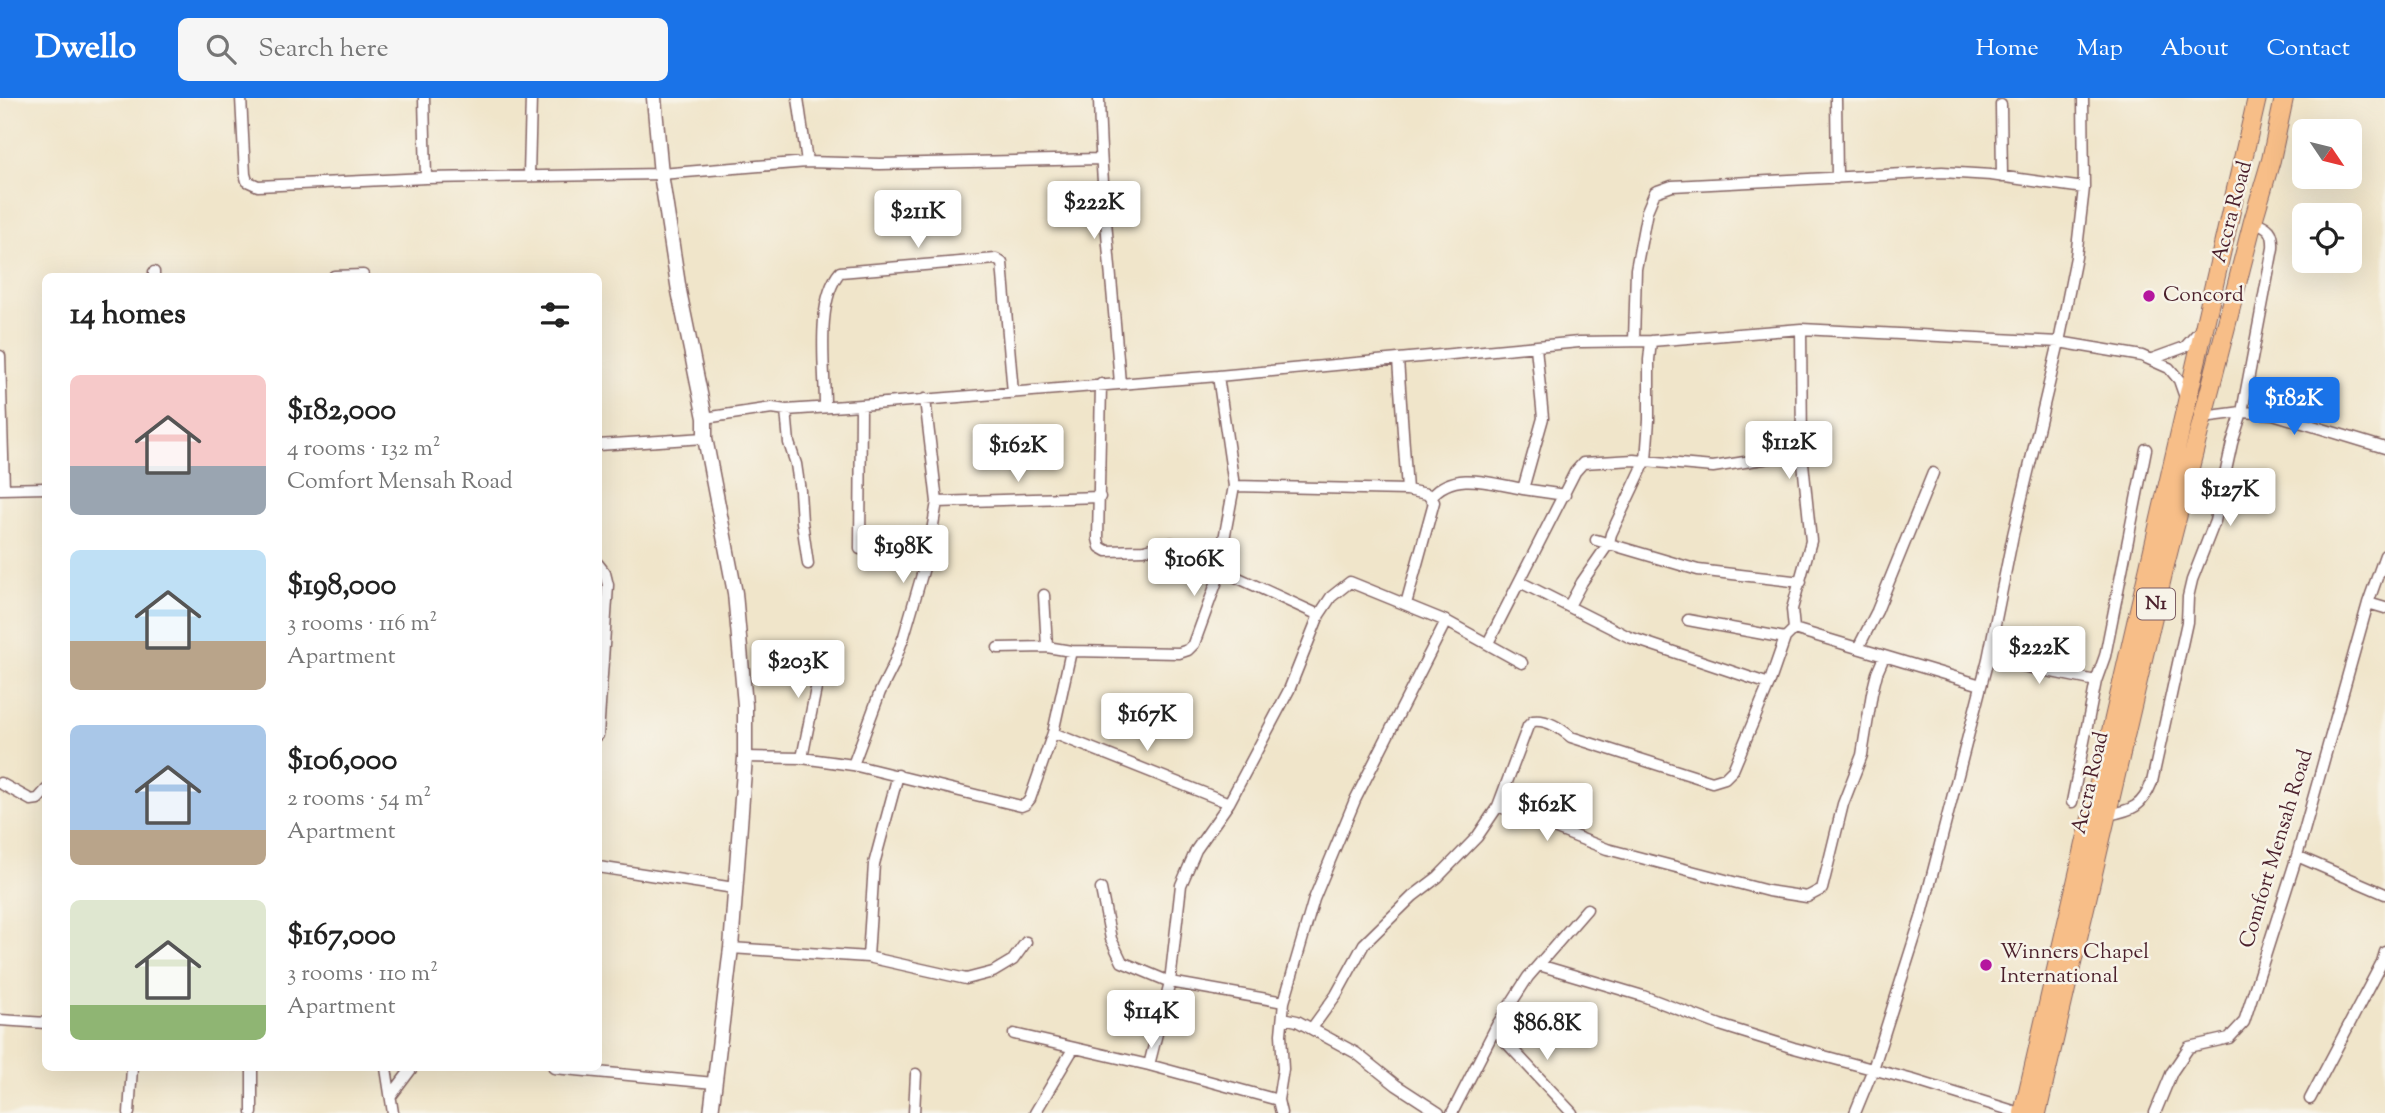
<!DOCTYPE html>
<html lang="en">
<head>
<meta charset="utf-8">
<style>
  :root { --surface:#fff; --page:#f6f6f6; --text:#222; --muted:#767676; --accent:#1a73e8 }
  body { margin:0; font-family:"Sorts Mill Goudy",serif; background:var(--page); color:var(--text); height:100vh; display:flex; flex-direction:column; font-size:26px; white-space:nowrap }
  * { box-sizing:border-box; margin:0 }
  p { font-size:23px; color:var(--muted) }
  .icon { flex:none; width:38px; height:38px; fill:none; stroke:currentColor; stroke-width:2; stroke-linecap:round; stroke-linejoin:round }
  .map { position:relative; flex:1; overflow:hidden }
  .drawer { position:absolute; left:42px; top:175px; width:560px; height:798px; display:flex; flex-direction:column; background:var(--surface); border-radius:10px; box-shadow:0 7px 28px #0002 }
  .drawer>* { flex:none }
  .needle { width:46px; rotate:125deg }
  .buttons { position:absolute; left:2292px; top:21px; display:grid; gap:14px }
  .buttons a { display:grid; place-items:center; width:70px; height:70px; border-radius:10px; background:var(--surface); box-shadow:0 7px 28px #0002; font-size:35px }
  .price { position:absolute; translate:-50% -60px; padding:0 16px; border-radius:7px; background:#fff; color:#222; font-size:23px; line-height:46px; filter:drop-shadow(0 2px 4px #0008) }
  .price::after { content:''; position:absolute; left:50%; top:42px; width:21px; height:16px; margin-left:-10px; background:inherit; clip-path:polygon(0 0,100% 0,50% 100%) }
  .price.selected { background:var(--accent); color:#fff }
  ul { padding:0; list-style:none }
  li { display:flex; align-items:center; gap:21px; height:175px; padding:0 28px }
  li span { display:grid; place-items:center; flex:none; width:196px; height:140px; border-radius:10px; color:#555 }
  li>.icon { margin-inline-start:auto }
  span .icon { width:84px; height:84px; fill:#fffc; stroke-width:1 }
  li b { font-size:30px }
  h2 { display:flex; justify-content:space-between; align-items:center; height:84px; padding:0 28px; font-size:30px }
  header { display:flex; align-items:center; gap:42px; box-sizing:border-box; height:98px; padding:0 35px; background:var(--accent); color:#fff }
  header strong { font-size:33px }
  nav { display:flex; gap:38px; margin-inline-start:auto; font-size:24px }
  .search { width:490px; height:63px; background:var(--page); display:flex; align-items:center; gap:18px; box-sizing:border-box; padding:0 24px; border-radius:10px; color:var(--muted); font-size:26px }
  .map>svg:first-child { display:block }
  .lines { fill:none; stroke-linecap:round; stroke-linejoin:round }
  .minor-casing { stroke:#846463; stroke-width:13 }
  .tertiary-casing { stroke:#846463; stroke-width:17 }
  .trunk-casing { stroke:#846463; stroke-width:20 }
  .minor { stroke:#fff; stroke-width:10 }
  .tertiary { stroke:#fff; stroke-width:14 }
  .trunk { stroke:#f7be88; stroke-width:18 }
  .poi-dot { fill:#b5179e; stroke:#f7f3e8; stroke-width:2.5 }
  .labels { text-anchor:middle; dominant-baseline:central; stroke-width:5; stroke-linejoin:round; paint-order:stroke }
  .shield { fill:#f7f3e8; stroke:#7e5f64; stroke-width:2 }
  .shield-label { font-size:19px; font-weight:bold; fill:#4a1f2b }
  .street-label { font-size:21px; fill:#4a1f2b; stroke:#f7f3e8 }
  .poi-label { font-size:21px; fill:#4a1f2b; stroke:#f7f3e8; text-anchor:start }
</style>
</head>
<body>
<header>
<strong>Dwello</strong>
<div class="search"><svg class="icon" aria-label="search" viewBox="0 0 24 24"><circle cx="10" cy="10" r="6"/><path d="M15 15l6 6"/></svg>Search here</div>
<nav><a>Home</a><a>Map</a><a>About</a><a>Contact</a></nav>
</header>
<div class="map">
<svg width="2385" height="1015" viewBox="0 0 2385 1015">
  <rect width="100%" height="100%" fill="#f7f3e8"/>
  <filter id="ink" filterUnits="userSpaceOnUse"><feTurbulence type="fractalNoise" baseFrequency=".0143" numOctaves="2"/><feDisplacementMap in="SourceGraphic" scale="14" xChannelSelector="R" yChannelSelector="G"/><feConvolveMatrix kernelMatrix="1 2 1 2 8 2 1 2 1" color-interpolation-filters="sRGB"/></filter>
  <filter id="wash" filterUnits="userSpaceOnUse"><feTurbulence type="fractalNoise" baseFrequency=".00686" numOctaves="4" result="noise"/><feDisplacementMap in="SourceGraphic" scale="28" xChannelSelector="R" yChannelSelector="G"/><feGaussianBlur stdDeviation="1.57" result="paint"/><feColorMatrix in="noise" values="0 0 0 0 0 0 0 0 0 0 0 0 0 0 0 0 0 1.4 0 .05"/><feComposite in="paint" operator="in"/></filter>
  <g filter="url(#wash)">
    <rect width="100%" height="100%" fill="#f0e5ca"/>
  </g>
  <g filter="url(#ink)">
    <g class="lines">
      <g class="minor-casing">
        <path id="minor" d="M241,0L245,76L247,83L258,88L426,80L661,76L807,64L880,66L1100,61
          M424,0L426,80
          M798,0L807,64
          M1099,0C1101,95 1113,190 1120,286
          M1836,0L1837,80
          M2001,7L2002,79
          M529,77L531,0
          M154,174V178
          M334,178L363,177
          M1634,243L1636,171L1647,113L1655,94L1672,88L1942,74L1991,77L2084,90
          M1536,249L1543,320L1523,391L1565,397
          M0,258L4,391
          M2152,261L2185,249L2202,230
          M1398,262L1407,392
          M1101,286L1098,441L1100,449L1107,453L1144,452L1171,445L1222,452
          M825,307C825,271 815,203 840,174L996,161L1002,165L1013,295
          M786,312L789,345L796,366L800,393L802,424L808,466
          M2203,319L2242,314L2273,316L2385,350
          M705,320L772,310L786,312L861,307L1218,278L1579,244L1651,243L1801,231L2059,244L2142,258L2169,270L2179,282L2186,302
          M598,347L705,340
          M1234,388L1407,392L1427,396L1434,404L1406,506
          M0,391L46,390
          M1431,399C1454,371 1492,386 1523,391
          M937,404L1100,399
          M1596,442L1698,472L1801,484
          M860,451L861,307
          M598,466L605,475L608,487L598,637
          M1221,472L1319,517
          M1520,484L1629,539L1769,586
          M1044,497L1047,549
          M2368,505L2385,510
          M1569,508L1582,484L1609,445L1611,436L1646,362L1649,322V262L1651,243
          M1688,522L1785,540
          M1794,531L1981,587
          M1488,545L1575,374L1583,365L1634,362L1713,369L1802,355
          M998,550L1047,549L1071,553L1179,555L1188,552L1194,546L1221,472L1222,452L1234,388L1218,278
          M1858,550L1877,513L1933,375
          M1988,561L2096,583
          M1053,635L1229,705
          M745,659L802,660L853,667L1021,708L1026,706L1030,701L1053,635L1071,553
          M802,660L824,551
          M853,667L880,594L893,568L904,538L928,456L937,404L925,301
          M0,685L31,702L38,701L46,692
          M2072,704L2096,583L2105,558L2146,351
          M1498,708L1607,751L1768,793L1807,799L1822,791L1824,783L1843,706L1862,657L1872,595L1877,575L1884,559
          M2107,717C2133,712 2142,709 2152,684L2187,524L2188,499L2192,482L2215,423L2232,345L2242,314L2273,150C2274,133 2269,129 2253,123
          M2297,758L2385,796
          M598,769L734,790
          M1101,791L1111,841L1122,864L1170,884L1284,904
          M731,850L868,859L966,881L993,874L1013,862L1026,844
          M868,859L874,766L898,677
          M1539,867L1643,898L1720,927L1794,950L1913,982L2020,1015
          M1283,920L1297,923L1356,955L1396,987L1439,1015
          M0,922L46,925
          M1497,927L1502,940L1572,1015
          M1312,930L1336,897L1364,846L1413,798L1438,779L1477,739L1498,708L1528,628L1533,623C1548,621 1561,631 1571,639L1712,684L1725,680L1733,672L1769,586L1785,540L1794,531L1792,511L1811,443L1802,355L1801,231
          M1014,936L1149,967L1278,1002
          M1149,967L1170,884L1181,787L1196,752L1229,705L1289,592L1319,517L1331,499L1350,484L1446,523L1522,565
          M386,970L393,1015
          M554,970L714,985
          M391,998L412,970
          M2310,1001L2382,864L2385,854
          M129,1015L132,970
          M252,1015V970
          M914,1015L916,976
          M1035,1015L1073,951
          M1281,1015L1278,1002L1283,971L1281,936L1284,904L1314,801L1355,702L1446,523
          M1452,1015L1497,927L1528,879L1587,811
          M1855,1015L1873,971L1921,820L1988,561L2013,437L2059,244L2076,159L2084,90L2083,0
          M2155,1015L2172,974L2189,949L2229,940L2244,924L2297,758L2368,505L2385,457"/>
      </g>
      <g class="tertiary-casing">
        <path id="tertiary" d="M654,0L661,76L679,193L705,320V340L735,495L745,607V659L731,850L711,1015"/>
      </g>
      <g class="trunk-casing">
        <path id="trunk" d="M2023,1015L2257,0
          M2037,1015L2165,467L2253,123L2271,62L2284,0"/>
      </g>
      <use href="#minor" class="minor"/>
      <use href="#tertiary" class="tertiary"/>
      <use href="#trunk" class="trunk"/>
    </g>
  </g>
  <g class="poi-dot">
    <circle cx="2149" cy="198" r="7"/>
    <circle cx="1986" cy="867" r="7"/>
  </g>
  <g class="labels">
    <rect class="shield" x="2137" y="490.5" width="38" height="31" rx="5"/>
    <g class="shield-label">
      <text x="2156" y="506">N1</text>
    </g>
    <g class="street-label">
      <text transform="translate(2233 114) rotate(-75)">Accra Road</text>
      <text transform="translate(2091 685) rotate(-77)">Accra Road</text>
      <text transform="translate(2277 751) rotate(-73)">Comfort Mensah Road</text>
    </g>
    <g class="poi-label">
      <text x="2163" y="198">Concord</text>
      <text x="2000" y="855">Winners Chapel<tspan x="2000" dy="24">International</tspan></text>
    </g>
  </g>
</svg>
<div class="buttons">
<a><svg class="needle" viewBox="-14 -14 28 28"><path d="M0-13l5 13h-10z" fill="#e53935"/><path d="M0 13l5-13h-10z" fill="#767676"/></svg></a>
<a><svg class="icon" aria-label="locate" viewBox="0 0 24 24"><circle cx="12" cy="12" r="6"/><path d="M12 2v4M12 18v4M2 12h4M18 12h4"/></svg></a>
</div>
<b class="price" style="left:1094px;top:143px">$222K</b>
<b class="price" style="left:918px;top:152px">$211K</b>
<b class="price selected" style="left:2294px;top:339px">$182K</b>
<b class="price" style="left:1789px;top:383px">$112K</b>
<b class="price" style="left:1018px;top:386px">$162K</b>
<b class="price" style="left:2230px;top:430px">$127K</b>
<b class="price" style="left:903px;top:487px">$198K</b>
<b class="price" style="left:1194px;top:500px">$106K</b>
<b class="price" style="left:2039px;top:588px">$222K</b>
<b class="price" style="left:798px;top:602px">$203K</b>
<b class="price" style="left:1147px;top:655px">$167K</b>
<b class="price" style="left:1547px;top:745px">$162K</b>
<b class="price" style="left:1151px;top:952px">$114K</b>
<b class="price" style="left:1547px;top:964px">$86.8K</b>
<section class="drawer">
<h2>14 homes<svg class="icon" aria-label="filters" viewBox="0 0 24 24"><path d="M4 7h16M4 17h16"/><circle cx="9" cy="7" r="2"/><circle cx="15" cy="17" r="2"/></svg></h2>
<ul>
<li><span style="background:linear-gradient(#f6c9c9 65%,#9aa5b1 0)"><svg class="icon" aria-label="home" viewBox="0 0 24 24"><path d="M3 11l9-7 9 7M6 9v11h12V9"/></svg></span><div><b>$182,000</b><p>4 rooms · 132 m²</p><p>Comfort Mensah Road</p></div></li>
<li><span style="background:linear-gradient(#bfe0f5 65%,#b9a48a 0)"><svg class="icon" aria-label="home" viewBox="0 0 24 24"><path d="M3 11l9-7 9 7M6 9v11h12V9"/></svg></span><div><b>$198,000</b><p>3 rooms · 116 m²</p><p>Apartment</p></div></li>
<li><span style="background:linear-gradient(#a9c7e8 75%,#b9a48a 0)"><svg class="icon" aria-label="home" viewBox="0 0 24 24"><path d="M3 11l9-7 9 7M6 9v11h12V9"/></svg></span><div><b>$106,000</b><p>2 rooms · 54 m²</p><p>Apartment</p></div></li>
<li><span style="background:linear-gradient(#dfe7d0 75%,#8fb573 0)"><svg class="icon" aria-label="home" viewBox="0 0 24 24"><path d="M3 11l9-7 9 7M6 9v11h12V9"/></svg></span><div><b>$167,000</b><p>3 rooms · 110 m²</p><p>Apartment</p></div></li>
</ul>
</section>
</div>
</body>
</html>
